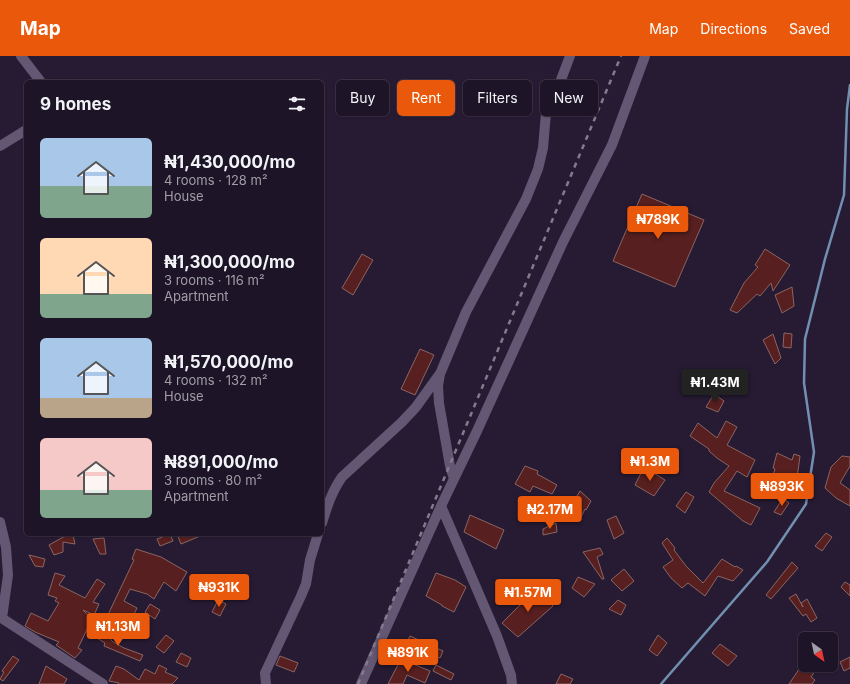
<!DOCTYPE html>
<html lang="en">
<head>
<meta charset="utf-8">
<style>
  :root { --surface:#1d1427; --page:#2a2133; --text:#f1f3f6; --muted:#a09ea7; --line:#3b3344; --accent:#ea580c }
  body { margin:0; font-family:Inter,sans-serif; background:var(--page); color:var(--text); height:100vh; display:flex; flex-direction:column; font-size:15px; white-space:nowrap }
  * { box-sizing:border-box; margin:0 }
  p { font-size:13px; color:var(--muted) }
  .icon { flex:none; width:22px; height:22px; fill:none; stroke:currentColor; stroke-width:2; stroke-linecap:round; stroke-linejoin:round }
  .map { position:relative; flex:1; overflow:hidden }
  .sheet { position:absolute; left:24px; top:24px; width:300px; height:456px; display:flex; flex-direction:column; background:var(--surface); border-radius:6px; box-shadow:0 1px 3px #0004,0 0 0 1px var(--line) }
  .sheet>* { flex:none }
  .banner { position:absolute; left:336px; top:24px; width:380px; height:36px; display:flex; gap:8px }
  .needle { width:26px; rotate:147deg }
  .controls { position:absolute; left:798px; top:576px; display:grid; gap:8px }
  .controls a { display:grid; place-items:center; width:40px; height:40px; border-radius:6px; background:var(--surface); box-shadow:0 1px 3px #0004,0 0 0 1px var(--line); font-size:20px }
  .price { position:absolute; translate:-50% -34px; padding:0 9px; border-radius:4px; background:var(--accent); color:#fff; font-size:13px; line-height:26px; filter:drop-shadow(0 1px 2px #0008) }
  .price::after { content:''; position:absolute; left:50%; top:24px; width:12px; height:9px; margin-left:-6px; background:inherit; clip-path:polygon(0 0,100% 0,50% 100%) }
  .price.current { background:#222; color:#fff }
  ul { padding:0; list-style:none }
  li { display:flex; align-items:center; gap:12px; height:100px; padding:0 16px }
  li span { display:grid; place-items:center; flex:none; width:112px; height:80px; border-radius:6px; color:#555 }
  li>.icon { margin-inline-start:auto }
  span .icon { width:48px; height:48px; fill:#fffc; stroke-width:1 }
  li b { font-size:17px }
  h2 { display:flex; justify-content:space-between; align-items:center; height:48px; padding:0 16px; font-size:17px }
  .tag { padding:0 14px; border-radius:6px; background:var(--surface); box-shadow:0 1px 3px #0004,0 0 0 1px var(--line); font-size:14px; line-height:36px }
  .tag.current { background:var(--accent); color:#fff }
  header { display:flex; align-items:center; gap:24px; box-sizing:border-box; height:56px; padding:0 20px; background:var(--accent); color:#fff }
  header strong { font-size:19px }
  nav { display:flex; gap:22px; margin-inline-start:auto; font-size:14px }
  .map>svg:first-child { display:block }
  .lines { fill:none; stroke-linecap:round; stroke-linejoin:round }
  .stream { stroke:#7190b1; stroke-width:2.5 }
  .building { fill:#571f1f; stroke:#8a6563 }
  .street { stroke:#645773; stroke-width:10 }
  .rail { stroke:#837a8e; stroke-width:2.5; stroke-dasharray:5 5; stroke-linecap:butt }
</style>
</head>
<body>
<header>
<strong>Map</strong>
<nav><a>Map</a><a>Directions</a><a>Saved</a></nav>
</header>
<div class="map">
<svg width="850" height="628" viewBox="0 0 850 628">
  <rect width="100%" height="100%" fill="#271b34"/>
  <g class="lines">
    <path class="stream" d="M661,628L767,506L806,448L814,396L804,327L805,283L825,203L844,139L847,53L850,29"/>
  </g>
  <path class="building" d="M642,138L704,164L675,231L613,205Z
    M765,193L790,209L773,235L771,227L760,240L757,238L737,257L730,254L744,227L758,211L755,209Z
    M362,198L373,204L353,239L342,232Z
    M792,231L794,250L782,257L775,239Z
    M784,277L792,278L791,292L783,291Z
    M773,278L781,302L775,308L763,284Z
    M420,293L434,299L415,339L401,333Z
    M714,338L724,345L718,356L706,351Z
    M726,365L737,371L727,389L755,404L747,421L737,415L724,435L760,452L751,469L743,465L709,436L714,427L729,410L717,402L709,395V393L690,380L698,367L717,382Z
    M777,397L792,404L794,398L800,400L797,422L789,421L781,436L769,432L775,413L773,412Z
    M842,400L850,401V410L840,427L850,434V450L836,442L825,432L831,411Z
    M525,410L538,415L537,418L557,429L552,438L533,430L530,436L515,428Z
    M644,411L665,424L654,440L635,429Z
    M580,435L591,445L586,454L585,453L579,465L566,458Z
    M686,436L694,441L685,457L676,450Z
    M783,442L789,447L781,459L774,456Z
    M470,459L504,474L496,493L464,476Z
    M616,460L624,477L614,483L607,464Z
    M556,467L557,476L543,479V473Z
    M826,477L832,481L822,495L815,490Z
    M170,478L173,485L160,490L157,483Z
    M177,478H205L181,488Z
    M67,479H73L75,488L63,486V496L54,499L49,489Z
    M104,482L106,498H100L93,483Z
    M667,482L675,492L674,494L686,510L703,527L722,503L735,511L736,510L743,514L733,525L718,520L705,540L688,527L682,532L671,522L663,511L673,504L662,487Z
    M600,492L603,498L597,501L604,523H602L583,496Z
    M136,493L161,501L187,516L176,535L164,526L154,543L147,538L130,533L124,545L137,552L125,576L105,565L134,504L132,503Z
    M29,499L45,503L43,511L35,510Z
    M792,506L798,512L771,543L766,539Z
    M624,513L634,525L622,535L611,524Z
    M55,517L65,520L59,529L85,542L97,523L105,528L93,546L99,548L94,559L83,554L92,563L78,592L82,594L75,602L56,589L59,586L35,576L25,570L31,557L48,565L59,547L55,545L57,542L48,539Z
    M436,517L455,524L466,531L454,556L442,550V549L426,540Z
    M578,521L595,528L584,541L572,532Z
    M845,526L850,529V540L841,531Z
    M538,531L553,550L518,581L502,567Z
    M796,538L803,551L801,547L807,543L817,562L811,566L806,558L803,560L789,542Z
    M218,544L226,548L220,560L212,556Z
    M618,544L626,549L621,559L609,553Z
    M150,548L160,554L155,563L145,556Z
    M101,573L113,586L124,592L143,599L140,605L104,590L105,587L97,582Z
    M166,579L174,585L164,597L156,591Z
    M658,579L667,587L657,600L649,594Z
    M410,580L443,595L440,602L413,591L410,598L403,595Z
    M720,588L737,600L728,610L712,597Z
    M181,597L191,602L187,611L176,606Z
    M13,600L19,604L3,625L0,623L4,616L2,615Z
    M280,600L298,607L294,616L276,609Z
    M850,601V612L844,615L840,606Z
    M401,603L430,615L425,627L407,619L403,628H388Z
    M159,609L167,613L165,616L178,622L172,628H118L119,627L109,625L116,610L124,613L139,624L145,613L155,618Z
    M436,609L454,618L451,624L433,615Z
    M802,609H819L811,621L815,624L812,628H789Z
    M46,610L67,623L64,628H39Z
    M561,618L573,623L570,628H556Z"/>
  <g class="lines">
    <path class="street" d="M21,0L41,26
      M0,90L26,74
      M454,423L450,410L439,347L438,330L440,318L466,256L526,143L538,113L543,92L546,57L556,37L570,0
      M441,450L497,580L511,619L512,628
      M0,466L6,491L8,519L2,562
      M322,467C327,451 332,435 342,421L402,366L416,351L439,319
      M0,561L103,628
      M266,628L265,617L301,540L306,528L310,504L318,478
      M361,628L441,450L477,375L563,186L612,89L645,0"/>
    <path class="rail" d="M358,628L621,0"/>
  </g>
</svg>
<div class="controls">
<a><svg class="needle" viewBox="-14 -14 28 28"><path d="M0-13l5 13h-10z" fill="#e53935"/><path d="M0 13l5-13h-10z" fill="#a09ea7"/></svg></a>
</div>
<b class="price" style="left:658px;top:184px">₦789K</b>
<b class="price current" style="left:715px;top:347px">₦1.43M</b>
<b class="price" style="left:650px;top:426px">₦1.3M</b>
<b class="price" style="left:782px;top:451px">₦893K</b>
<b class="price" style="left:550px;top:474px">₦2.17M</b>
<b class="price" style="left:219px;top:552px">₦931K</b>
<b class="price" style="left:528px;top:557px">₦1.57M</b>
<b class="price" style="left:118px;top:591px">₦1.13M</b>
<b class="price" style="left:408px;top:617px">₦891K</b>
<div class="banner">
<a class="tag">Buy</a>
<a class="tag current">Rent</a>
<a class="tag">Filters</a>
<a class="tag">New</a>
</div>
<section class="sheet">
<h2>9 homes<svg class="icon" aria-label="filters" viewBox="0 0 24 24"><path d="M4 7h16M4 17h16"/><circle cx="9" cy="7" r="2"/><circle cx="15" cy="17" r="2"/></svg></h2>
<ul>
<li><span style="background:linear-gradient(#a9c7e8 60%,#7fa58c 0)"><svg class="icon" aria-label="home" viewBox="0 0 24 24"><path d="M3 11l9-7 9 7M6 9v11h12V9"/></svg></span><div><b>₦1,430,000/mo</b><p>4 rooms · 128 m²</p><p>House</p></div></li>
<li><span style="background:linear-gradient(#ffd9b3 70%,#7fa58c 0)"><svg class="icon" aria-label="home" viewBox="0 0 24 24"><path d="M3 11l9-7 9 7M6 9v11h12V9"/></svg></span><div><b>₦1,300,000/mo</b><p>3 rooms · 116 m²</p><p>Apartment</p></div></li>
<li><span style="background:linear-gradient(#a9c7e8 75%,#b9a48a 0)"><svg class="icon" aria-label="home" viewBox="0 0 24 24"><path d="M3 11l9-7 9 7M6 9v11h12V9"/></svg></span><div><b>₦1,570,000/mo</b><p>4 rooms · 132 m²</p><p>House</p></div></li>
<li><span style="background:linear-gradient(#f6c9c9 65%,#7fa58c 0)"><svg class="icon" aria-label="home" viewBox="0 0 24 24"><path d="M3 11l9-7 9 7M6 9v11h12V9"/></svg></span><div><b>₦891,000/mo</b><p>3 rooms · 80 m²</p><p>Apartment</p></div></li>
</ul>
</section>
</div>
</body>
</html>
